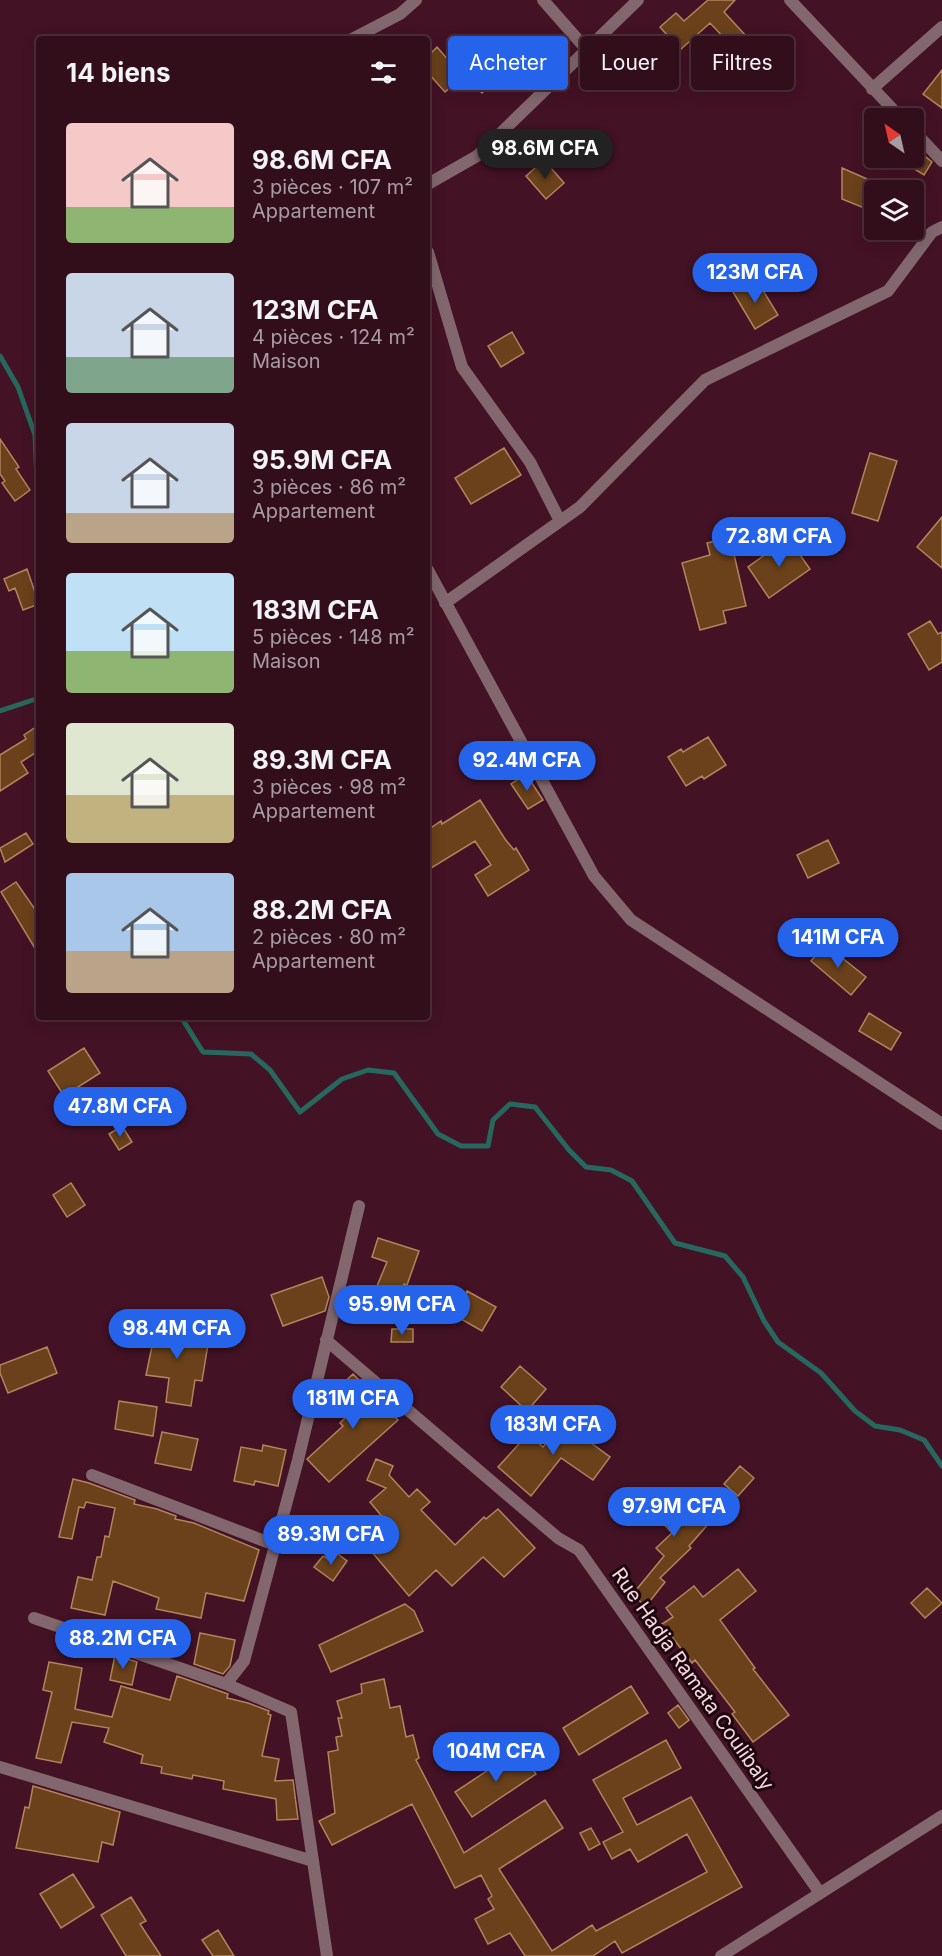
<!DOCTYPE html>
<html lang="fr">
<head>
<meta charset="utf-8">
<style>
  :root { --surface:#320e1b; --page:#3d1c28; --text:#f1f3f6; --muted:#a89ca3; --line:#4d2e3a; --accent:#2563eb }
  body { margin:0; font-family:Inter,sans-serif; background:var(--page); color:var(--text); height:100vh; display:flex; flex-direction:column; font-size:22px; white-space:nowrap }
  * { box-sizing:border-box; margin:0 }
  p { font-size:20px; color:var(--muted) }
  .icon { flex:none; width:33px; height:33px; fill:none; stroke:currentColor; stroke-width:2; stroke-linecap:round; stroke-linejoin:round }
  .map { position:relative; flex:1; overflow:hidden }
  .side { position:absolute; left:36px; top:36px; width:394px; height:984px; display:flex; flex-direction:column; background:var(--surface); border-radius:6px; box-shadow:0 3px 15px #0003,0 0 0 2px var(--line) }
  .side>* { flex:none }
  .top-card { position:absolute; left:448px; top:36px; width:404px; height:54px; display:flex; gap:12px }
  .needle { width:39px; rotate:326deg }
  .buttons { position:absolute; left:864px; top:108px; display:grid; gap:12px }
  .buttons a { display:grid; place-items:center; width:60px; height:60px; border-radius:6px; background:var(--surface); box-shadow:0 3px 15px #0003,0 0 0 2px var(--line); font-size:30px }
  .price { position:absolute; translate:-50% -51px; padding:0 14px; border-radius:21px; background:var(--accent); color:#fff; font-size:20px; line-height:39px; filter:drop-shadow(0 2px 3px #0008) }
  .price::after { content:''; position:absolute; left:50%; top:36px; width:18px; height:14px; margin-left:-9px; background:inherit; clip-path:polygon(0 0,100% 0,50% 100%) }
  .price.active { background:#222; color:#fff }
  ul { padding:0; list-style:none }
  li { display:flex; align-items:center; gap:18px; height:150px; padding:0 30px }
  li span { display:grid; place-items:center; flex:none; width:168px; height:120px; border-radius:6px; color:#555 }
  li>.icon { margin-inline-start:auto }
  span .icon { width:72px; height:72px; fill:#fffc; stroke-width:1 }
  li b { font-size:26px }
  h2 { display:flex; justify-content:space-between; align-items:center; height:72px; padding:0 30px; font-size:26px }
  .chip { padding:0 21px; border-radius:6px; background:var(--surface); box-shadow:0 3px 15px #0003,0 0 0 2px var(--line); font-size:21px; line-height:54px }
  .chip.active { background:var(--accent); color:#fff }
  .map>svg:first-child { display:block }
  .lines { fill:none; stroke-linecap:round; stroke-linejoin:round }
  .stream { stroke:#26685e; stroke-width:5 }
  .building { fill:#6a411a; stroke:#b2845e; stroke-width:1.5 }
  .minor { stroke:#82676e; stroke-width:12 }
  .tertiary { stroke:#82676e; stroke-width:12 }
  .labels { text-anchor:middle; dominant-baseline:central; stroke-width:6; stroke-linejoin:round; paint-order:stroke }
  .street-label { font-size:20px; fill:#f9d7e0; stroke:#1d070e }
</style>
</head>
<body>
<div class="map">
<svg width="942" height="1956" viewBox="0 0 942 1956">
  <rect width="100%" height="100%" fill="#431224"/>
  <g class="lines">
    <path class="stream" d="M0,356L18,387L35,435L39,534
      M0,711L39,698
      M181,1017L203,1052L251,1054L270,1070L300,1112L342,1079L368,1070L394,1073L438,1134L461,1146H488L493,1120L510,1104L535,1107L569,1150L586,1167L611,1170L632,1181L675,1243L725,1256L743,1277L764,1321L778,1342L821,1373L855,1411L875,1426L900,1430L924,1440L942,1466"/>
  </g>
  <path class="building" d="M708,0H735L724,12L758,49L746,61L710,23L680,50L660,27L676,13L684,21Z
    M499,40L518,59L482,93L463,73Z
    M437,47L463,77L445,92L428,73V56Z
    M942,70V108L923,94Z
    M915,148L932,162L924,175L905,163L909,158H914Z
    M544,160L564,183L546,199L526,176Z
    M842,168L874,182V212L842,199Z
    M756,279L778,315L755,329L733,292Z
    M512,332L524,353L501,367L488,346Z
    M0,439L19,467L16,469L30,490L15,501L2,483L5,481L0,474Z
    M504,448L521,475L471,504L455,478Z
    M870,453L897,461L878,521L852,513Z
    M942,517V568L917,547Z
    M730,537L746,606L723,611L726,623L700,630L682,563L710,555L707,543Z
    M788,538L810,569L769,598L748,567Z
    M27,569L39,604L23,610L15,588L9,591L4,579Z
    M930,621L938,634L942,632V662L929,670L908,634Z
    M39,725V759L35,753L21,762L28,773L0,791V755L26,739L24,735Z
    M708,737L726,765L704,779L702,776L686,786L668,757L681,749L683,752Z
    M526,774L543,800L528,809L511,784Z
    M480,800L505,839L514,850L516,848L529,870L488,896L475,875L491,865L475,841L428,870V830L441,821L442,824Z
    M26,833L33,844L5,862L0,848Z
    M828,840L839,863L808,878L797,855Z
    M16,882L39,915V955L1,892Z
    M825,944L866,977L851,995L811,961Z
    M869,1013L901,1033L891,1050L859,1031Z
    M84,1048L100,1073L64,1096L48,1071Z
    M122,1126L132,1142L119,1150L109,1134Z
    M71,1183L85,1205L67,1217L53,1195Z
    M378,1238L419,1251L407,1285L404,1284L399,1295L377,1286L387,1262L372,1257Z
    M322,1277L329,1297L325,1311L283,1326L271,1295Z
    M467,1291L496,1307L482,1331L454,1315Z
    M158,1317L184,1321L183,1334L209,1338L202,1381L195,1380L191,1406L166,1402L169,1378L146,1375Z
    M392,1329H413V1342H391Z
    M47,1347L57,1373L8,1393L0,1373V1365Z
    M520,1366L546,1389L527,1411L501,1387Z
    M353,1374L398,1420L329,1482L307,1459L343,1426L340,1423L354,1409L336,1390Z
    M119,1401L157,1407L153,1436L115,1429Z
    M571,1415L589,1430L583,1437L610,1457L593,1480L561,1458L531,1496L498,1467L528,1434L543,1447Z
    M162,1432L198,1439L191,1470L155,1463Z
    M263,1445L286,1450L278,1486L255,1481L254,1485L234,1481L241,1447L262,1451Z
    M376,1459L393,1466L389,1475L409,1497L417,1489L430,1502L421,1510L455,1545L484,1517L486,1519L498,1509L535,1548L504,1577L483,1557L452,1586L436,1570L409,1596L366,1545L389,1525L370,1502L386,1488L367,1480Z
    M740,1466L754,1478L738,1496L724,1484Z
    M73,1479L89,1483L135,1500L134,1504L157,1509L176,1516L175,1519L194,1523L259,1550L244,1601L206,1593L201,1618L156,1609L159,1598L113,1581L105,1615L71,1608L78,1577L92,1580L97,1557H101L105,1536L109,1537L115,1508L86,1502L84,1508L79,1507L72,1539L59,1537Z
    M662,1489L684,1513L699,1496L718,1513L689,1546L691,1548L660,1578L665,1582L646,1606L632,1595L664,1556L656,1548L672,1533L646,1505Z
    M334,1551L347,1561L333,1581L314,1567L323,1556L328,1559Z
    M738,1569L756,1591L720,1620L755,1668L753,1669L789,1715L753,1742L732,1714L735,1712L695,1660L692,1663L662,1624L673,1617L666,1608L694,1586L703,1597Z
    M927,1588L942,1603L925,1618L911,1603Z
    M405,1604L414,1611L423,1631L331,1672L319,1645Z
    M200,1633L235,1640L230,1666L223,1674L194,1664Z
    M115,1655L137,1662L132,1685L110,1680Z
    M49,1662L82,1668L75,1709L112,1717L121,1686L170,1700L177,1676L228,1694L227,1698L248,1703L269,1711L268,1714L271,1715L262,1756L279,1759L275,1781L293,1780L298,1819L277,1820L276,1799L223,1789L224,1781L193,1775L192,1779L161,1773L162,1767L141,1763L143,1755L104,1742L109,1728L72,1722L61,1763L36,1758L52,1692L43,1690Z
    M384,1679L390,1708L400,1706L406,1737L413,1735L419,1758L416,1760L464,1853L545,1800L563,1828L499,1869L552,1951L592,1925L596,1931L707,1872L687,1834L638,1862L630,1849L612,1859L603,1842L623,1832L593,1780L666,1740L681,1768L623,1798L637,1825L691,1797L742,1887L622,1953L615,1941L593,1956H525L510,1933L488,1944L475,1919L494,1909L488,1899L492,1896L481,1875L455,1888L412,1804L332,1845L319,1821L335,1813L328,1752L338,1750L336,1737L342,1736L338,1718H342L337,1701L362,1693L361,1684Z
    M631,1686L648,1713L579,1755L563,1728Z
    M678,1705L689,1720L679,1728L668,1713Z
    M520,1749L536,1774L472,1817L455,1792Z
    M33,1786L120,1812L113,1845L102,1842L98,1862L16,1848L25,1807L29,1808Z
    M591,1828L600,1844L589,1850L580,1833Z
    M73,1874L94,1907L61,1928L40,1894Z
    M131,1897L146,1921L140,1924L161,1956H126L101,1915Z
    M218,1930L234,1956H213L202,1940Z"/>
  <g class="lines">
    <path class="minor" d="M543,0L587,50
      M790,0L901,118
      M352,39L400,14L416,0
      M872,89L942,27
      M914,131L942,161
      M428,184L477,156L638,0
      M428,252L462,367L530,462L560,521
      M428,570L594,876L631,920L942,1124
      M445,603L580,507L705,380L888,291L932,232L942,227
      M326,1340L558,1538L579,1550L820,1893
      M92,1475L275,1545
      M34,1618L226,1684L291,1712L327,1956
      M226,1684L244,1661L298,1460L359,1206
      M0,1767L313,1861"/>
    <path class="tertiary" d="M721,1956L942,1816"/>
  </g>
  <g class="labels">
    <g class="street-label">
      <text transform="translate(693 1679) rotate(55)">Rue Hadja Ramata Coulibaly</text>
    </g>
  </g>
</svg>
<div class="buttons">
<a><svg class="needle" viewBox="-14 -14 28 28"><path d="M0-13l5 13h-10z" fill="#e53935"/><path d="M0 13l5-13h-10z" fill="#a89ca3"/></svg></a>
<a><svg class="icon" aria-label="layers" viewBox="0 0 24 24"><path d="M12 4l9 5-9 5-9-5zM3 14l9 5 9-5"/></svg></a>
</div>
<b class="price active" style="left:545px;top:180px">98.6M CFA</b>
<b class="price" style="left:755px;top:304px">123M CFA</b>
<b class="price" style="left:779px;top:568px">72.8M CFA</b>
<b class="price" style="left:527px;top:792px">92.4M CFA</b>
<b class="price" style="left:838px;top:969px">141M CFA</b>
<b class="price" style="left:120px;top:1138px">47.8M CFA</b>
<b class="price" style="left:402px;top:1336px">95.9M CFA</b>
<b class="price" style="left:177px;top:1360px">98.4M CFA</b>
<b class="price" style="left:353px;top:1430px">181M CFA</b>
<b class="price" style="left:553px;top:1456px">183M CFA</b>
<b class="price" style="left:674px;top:1538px">97.9M CFA</b>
<b class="price" style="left:331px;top:1566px">89.3M CFA</b>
<b class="price" style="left:123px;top:1670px">88.2M CFA</b>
<b class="price" style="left:496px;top:1783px">104M CFA</b>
<div class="top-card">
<a class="chip active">Acheter</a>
<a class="chip">Louer</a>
<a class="chip">Filtres</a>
</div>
<section class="side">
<h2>14 biens<svg class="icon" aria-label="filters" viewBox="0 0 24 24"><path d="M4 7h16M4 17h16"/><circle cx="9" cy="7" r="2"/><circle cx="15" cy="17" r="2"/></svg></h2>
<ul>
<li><span style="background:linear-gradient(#f6c9c9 70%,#8fb573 0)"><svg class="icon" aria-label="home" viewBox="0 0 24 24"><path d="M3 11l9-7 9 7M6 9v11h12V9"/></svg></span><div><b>98.6M CFA</b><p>3 pièces · 107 m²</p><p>Appartement</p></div></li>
<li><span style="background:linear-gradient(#c9d6e8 70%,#7fa58c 0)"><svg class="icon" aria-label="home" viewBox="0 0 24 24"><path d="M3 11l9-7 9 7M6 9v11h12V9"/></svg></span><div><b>123M CFA</b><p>4 pièces · 124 m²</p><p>Maison</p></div></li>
<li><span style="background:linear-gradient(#c9d6e8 75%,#b9a48a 0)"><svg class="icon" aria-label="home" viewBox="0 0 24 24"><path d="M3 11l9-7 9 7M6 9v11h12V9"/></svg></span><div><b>95.9M CFA</b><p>3 pièces · 86 m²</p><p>Appartement</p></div></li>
<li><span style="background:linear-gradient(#bfe0f5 65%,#8fb573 0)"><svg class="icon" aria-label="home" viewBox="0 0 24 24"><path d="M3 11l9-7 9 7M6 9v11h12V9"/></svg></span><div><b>183M CFA</b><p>5 pièces · 148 m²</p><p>Maison</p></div></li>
<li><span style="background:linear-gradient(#dfe7d0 60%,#c2b280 0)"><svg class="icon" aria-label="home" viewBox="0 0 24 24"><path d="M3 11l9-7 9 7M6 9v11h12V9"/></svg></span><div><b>89.3M CFA</b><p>3 pièces · 98 m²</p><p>Appartement</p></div></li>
<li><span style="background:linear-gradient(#a9c7e8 65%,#b9a48a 0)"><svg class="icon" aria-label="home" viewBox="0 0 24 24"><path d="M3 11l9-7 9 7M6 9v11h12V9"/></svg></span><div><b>88.2M CFA</b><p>2 pièces · 80 m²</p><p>Appartement</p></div></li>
</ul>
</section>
</div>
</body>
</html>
